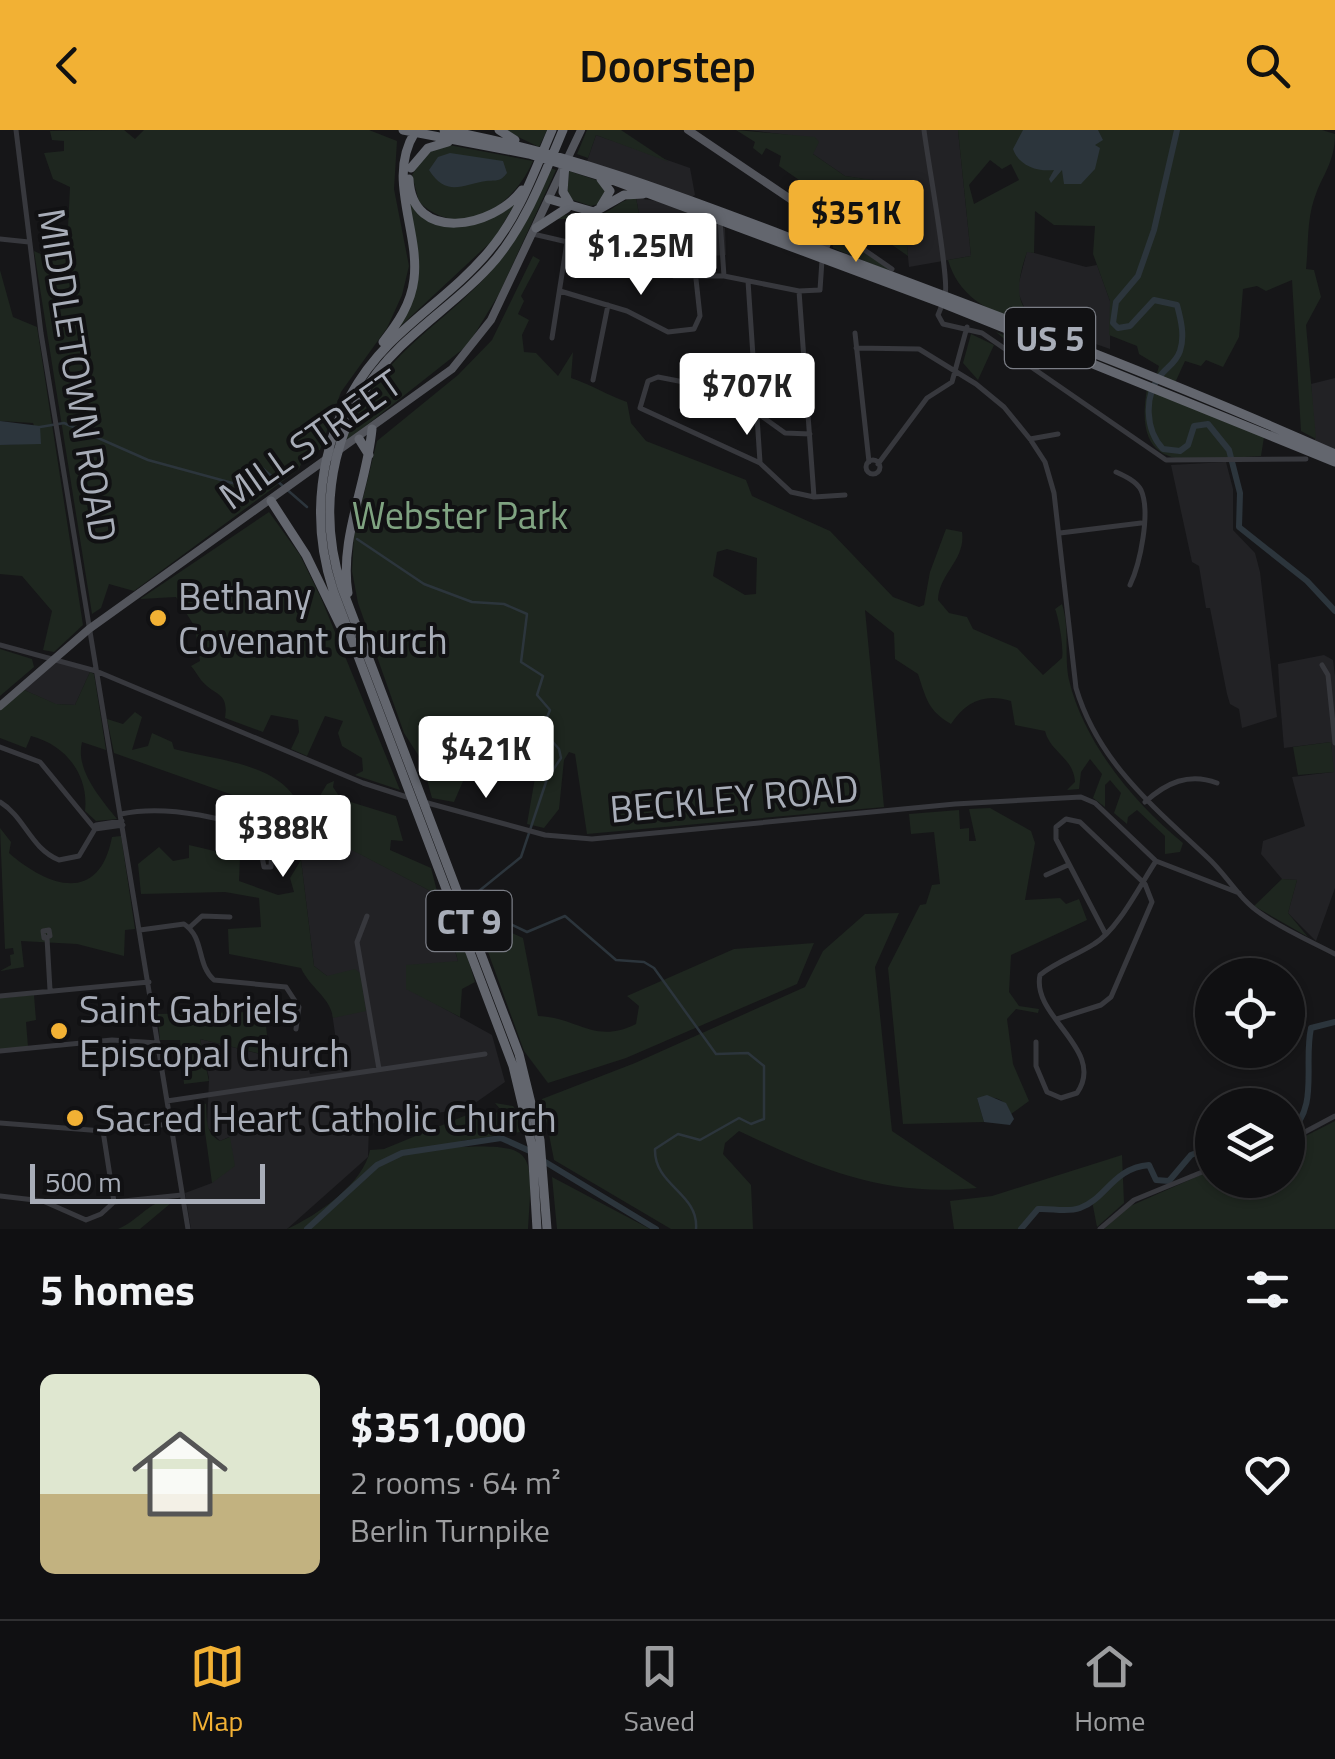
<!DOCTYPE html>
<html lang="en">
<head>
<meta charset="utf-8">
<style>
  :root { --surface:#101012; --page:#1e1e20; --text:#f1f3f6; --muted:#9c9d9f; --line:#303032; --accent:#f2b134 }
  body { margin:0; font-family:"Titillium Web",sans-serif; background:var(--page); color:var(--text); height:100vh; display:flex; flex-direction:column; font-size:38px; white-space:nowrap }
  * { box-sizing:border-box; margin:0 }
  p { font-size:32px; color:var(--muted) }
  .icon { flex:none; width:55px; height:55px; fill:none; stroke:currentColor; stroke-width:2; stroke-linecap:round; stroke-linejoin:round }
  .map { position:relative; height:1099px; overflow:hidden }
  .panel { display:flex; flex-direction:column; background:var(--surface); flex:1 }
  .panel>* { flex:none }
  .buttons { position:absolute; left:1195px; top:828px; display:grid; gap:20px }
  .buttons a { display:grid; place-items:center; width:110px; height:110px; border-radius:50%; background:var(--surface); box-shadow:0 2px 8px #0004,0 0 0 2px var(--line); font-size:50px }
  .scale { position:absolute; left:30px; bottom:25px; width:235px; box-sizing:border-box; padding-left:10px; border:5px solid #a8adb8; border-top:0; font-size:28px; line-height:35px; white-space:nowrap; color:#a8adb8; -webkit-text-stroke:8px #111113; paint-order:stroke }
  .price { position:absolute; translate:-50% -85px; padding:0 22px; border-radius:10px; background:#fff; color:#222; font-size:32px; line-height:65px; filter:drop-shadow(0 2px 5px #0008) }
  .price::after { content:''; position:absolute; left:50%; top:60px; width:30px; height:22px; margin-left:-15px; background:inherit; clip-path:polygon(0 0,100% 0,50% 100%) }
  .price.current { background:var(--accent); color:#111 }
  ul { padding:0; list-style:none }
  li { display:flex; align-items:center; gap:30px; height:250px; padding:0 40px }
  li span { display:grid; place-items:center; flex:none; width:280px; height:200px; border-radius:15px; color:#555 }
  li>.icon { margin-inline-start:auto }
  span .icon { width:120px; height:120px; fill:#fffc; stroke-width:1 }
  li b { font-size:42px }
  h2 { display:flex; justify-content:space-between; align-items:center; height:120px; padding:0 40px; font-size:42px }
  header { display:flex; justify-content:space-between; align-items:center; height:130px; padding:0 40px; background:var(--accent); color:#111; font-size:45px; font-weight:600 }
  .menu { display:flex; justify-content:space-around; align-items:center; height:140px; border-top:2px solid var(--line); background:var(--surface); font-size:28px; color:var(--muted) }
  .menu a { display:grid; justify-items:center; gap:5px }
  .menu .current { color:var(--accent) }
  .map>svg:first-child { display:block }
  .built { fill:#222225 }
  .green { fill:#1e261f; fill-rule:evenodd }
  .water { fill:#2c353c }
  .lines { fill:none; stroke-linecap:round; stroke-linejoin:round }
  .stream { stroke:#2c353c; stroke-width:2.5 }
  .river { stroke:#2c353c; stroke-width:6 }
  .minor { stroke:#37383d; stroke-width:5 }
  .major { stroke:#53555c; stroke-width:8 }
  .highway { stroke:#63666e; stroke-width:9 }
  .poi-dot { fill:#f2b134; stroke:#111113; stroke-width:4 }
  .labels { text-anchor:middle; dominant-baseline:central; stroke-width:8; stroke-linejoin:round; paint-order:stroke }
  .shield { fill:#111113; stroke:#7b7e86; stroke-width:2.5 }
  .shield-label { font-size:35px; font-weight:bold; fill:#a8adb8 }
  .street-label { font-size:38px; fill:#a8adb8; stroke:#111113 }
  .park-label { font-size:38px; fill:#7fa381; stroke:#111113 }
  .poi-label { font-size:38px; fill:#a8adb8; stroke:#111113; text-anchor:start }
</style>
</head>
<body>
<header><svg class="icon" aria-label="back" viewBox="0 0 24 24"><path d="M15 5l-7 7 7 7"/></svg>Doorstep<svg class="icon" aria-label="search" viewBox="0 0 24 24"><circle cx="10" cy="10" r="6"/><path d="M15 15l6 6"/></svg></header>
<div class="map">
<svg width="1335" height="1099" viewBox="0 0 1335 1099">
  <rect width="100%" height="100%" fill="#161618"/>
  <path class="built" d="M748,0H958L971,126L909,137L902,66L895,54L845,46L813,24L812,8Z
    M596,5L690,38L695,65L691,68L587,31Z
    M636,68L664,72L725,98L726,125L696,127L660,118V111L643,105Z
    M1027,121L1086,137L1097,135L1110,171V219L1050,198L1026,182L1017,160Z
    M1335,248V321L1315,312L1311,254Z
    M1226,332L1233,359V400L1255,423L1260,442L1277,587L1242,598L1239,579L1230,574L1227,564L1210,478H1206L1199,436L1192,432L1171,335Z
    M1324,525L1333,530L1335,546V758L1316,811L1288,783L1297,750L1282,749L1261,724L1263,711L1305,696L1292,647L1333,642L1331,612L1284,618L1280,570L1278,534Z
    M57,532L90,542L75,575L55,574L22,559Z
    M328,707L438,765L458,831L407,858L492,905L505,952L468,978L369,994L368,1027L287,1099H191L185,1063L212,1053L229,1007L220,1011L207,997L209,948L200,909L308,936L310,944L340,940L327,846L314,836L301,730L306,713Z"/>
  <path class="green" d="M124,0L135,9L144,0H369L397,11L394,59L409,136L402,165L387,198L341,262L320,320L306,322L299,339L134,461L109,454L101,478L92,484L34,121L56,131L68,97L70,57L53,49L44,23L64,21V11L52,10L50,1Z
    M504,0H547L539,17Z
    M587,0H621L669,32L596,5L588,28L577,24Z
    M736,0L815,7L819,12L813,24L845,46L895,53L902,65L908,126L779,36L781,26L766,18L762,25L753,18L755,12Z
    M958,0H1322L1335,4C1335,29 1325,42 1317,61C1306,88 1309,112 1306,139L1314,140L1321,167L1306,195L1316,309L1301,301L1292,150L1266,161L1257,156L1243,159L1239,207L1223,237L1206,230L1201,236L1185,231L1174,255L1156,247L1159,236L1139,224L1137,216L1109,205L1110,171L1093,124L1095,96L1054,95L1035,81L1034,123L1027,122C1010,171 1019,189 1070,203L1066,208C1017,190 963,182 948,130L971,126ZM990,30L1002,39L1011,34L1019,50L974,74L969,55Z
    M449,15L533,31C514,75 463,113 419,72L412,45L427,22Z
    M550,38L556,40L499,164L468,215L344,313C384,213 444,201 503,127C524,101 537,68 550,38Z
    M569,41L602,52L607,59L602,73L591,76L567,68Z
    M406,58C413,74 418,77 434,86C468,105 488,90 516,72L494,109L391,205L413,167Z
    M636,68L643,105L611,89H550C568,80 581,89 599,85C613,81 620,69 636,68Z
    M838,104L890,139L889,141L833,118L831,105Z
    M533,126L540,130L521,166L524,171L518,184L529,190L522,205L524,222L536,223L558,246L573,222L571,248C592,255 607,265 627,272L631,293L646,311L746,350L752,366L830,401L893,467L919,477L924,475L930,442L946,399L962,402C966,430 939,443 938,470L949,483L967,487L973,499L1017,518L1043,545L1062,528C1064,519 1059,488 1055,479L1062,474C1070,499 1064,526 1069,550C1084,613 1134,673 1183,713L1180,722L1165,724V706L1137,680L1128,687L1127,694L1114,683L1121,663L1110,650L1105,655V677L1093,668L1102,644L1090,629L1081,642L1079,659L1067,660L1075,652C1074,628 1050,622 1045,601L1015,595L1011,571C985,563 966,571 951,594C928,581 926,568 918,544L895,529L894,503L865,480L884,677L587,704L575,624L569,622L564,630L559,679L544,698L527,694L536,642L522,634L520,620L498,615L495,636L467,642L454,672L432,668L422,631L404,603L358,473L352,441L354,405L377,311L458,245L492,210ZM727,419L757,428L756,464L745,465L713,446L717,422Z
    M0,140L13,187L37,197L83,495L54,522L43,520L52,481L22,446L0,444V315L41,313L33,293L0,291Z
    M996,202L1022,212L1037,224L1035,235Z
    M971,204L994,215L978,250L963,233Z
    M1147,259L1264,307L1261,326C1198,329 1131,350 1147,259Z
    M269,382L300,425L321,468L400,660L355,645L363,641L362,628L342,616L338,603L343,591L325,586L307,626L291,619L299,602L298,590L271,585L263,602L225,588C229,561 215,567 201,550C197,545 195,540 191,536L200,531L195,497L176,467L140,469Z
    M0,519L32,529L34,537L0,566Z
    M90,542L94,544L106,620L82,612C75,640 101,669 117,689L96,691L85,681C89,645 66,615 31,606L26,618L0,608V580L22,559L56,574L75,575Z
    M135,582L142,587L132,620L148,616L152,603L172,612L174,619C211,629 274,633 295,668L318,669L327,654L334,651L333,657L341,669L396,686L403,711L391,710L390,720L431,738L438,765L275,680L114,623L107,589L123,594Z
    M1331,612L1334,642L1298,645L1293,617Z
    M990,678L1031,701L1035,713L1025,770L1060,768L1066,774L1079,769L1087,790L1011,825L1009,862L1019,876L1039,879L1038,883L1016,879L1007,889L1013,934L1029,971L1011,984C1003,966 995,967 977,968L984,992L903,994L888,838L920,775L926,774L932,755L940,754L934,702L911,704L909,684L959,680L960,699L969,698V711H976L969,679Z
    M0,698L11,712L9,723C48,757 99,775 112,707L121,706L135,799L125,800L124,826L77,814L21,811L24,837L0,841L11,835L10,825L14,824L13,818L5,819Z
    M189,715L240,727L239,751L278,765L294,762L290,748L301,730L314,836L327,846L355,839L360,843L366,881L333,888C331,868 310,858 301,838L229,824L228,799L261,797L259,768L225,762L141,764L138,734L159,717L173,731L189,728Z
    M1282,749L1297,750L1288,783L1308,807L1254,776Z
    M899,783L875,837L892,1001L977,1058C885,1067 821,1040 739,1001L725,1013L723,1024L751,1055L753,1099H671L554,1030L542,969L635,933L805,857L823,821L865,784Z
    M475,786L523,808L538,886C577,887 595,915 636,894L639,876L627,866L734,819L814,813L797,854L626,928L548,953L524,921Z
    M448,796L461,806L475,852L462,859L460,887L406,859V835L458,831Z
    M34,865L36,890L26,892L28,917L0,920V868Z
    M250,882L265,885L269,926L200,909L209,951L184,954L180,910H160L157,884Z
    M201,972L206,974C207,989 205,1003 220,1011L230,1007L235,1036L212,1053Z
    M495,973L513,976L521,987L520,1002L461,1011L457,1017C536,1014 533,1021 528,1099H287C318,1085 364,1053 370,1020L384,1019L474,982L485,989L501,980Z
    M1335,991V1099H1104L1128,1077L1212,1040V1050H1288V1015Z
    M1122,1025L1124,1073L1097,1097L1092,1071L1072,1080L1038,1079L1021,1099H954L950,1071L992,1066Z
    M552,1047L650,1099H557Z
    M168,1069L171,1073L140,1099H118C136,1092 148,1073 168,1069Z"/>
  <path class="water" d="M1023,0H1098L1103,10L1095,15L1100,18L1095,39L1081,54H1064L1062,40L1051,53L1049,49L1054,40C1038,42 1019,36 1013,19Z
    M450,23L503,31L507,43C500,52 497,50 486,51C462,55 446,67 429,40L438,27Z
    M0,291L40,296L41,314L0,315Z
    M987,965L1006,973L1014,989L1010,995L984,992L977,968Z"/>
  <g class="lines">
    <path class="stream" d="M40,297L64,293L148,330L236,354L261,337L307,377
      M357,409L424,454L472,472L504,474L527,484L521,532L543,546L537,565L550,580L542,600L559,619L561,628L547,649L521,727L479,761L477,778L527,802L565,786L616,830L644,832L654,838L716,924L748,923L764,936V989L751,994L739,988L700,1010L678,1004L655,1019C654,1056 699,1063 696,1099"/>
    <path class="river" d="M1177,0L1154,100L1138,146L1116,172L1113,193L1118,198L1130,196L1154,170L1177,175C1181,190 1185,206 1180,221C1176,233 1167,237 1160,246C1144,266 1145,300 1163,319L1180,321L1188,315L1194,296L1208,294L1229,320L1240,363L1239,397L1307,451L1335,481
      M1288,1004C1320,978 1303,935 1311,898L1335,892
      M542,1030L656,1099
      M307,1099L377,1035L402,1023L501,1008L532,1022
      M1021,1099L1038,1079C1052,1078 1066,1083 1080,1078C1106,1069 1113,1038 1149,1035L1156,1050L1169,1051L1191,1025L1212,1017"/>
    <path class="minor" d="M16,0L41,203L188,1099
      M924,0C927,26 950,152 945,164
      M720,90L724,146
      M827,101H837L892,139
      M533,104L632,127L674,146H724L799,161L820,160L822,130
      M0,109L29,112
      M748,151L760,332
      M560,161L627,181L668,202L694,199L700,186L696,149
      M799,161L814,367
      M942,175L938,185L943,194L982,203L1166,330L1306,329
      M855,203L869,332
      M552,208L567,112
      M856,218L919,219L976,254L1004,277L1030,309L1045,332L1054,363L1076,558C1098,632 1153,676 1207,727C1226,744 1239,769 1260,783C1282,799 1310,811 1335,824
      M593,250L608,175
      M810,304L785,303L725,260L658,247L648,251L640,278L760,333L791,362L814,367L845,365
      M1030,309L1058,304
      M866 337a7 7 0 1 1 14 0a7 7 0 1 1-14 0Z
      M878,334L927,268L952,252L967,197
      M1116,342C1125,346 1136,351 1141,360C1151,382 1140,434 1130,455
      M1060,403L1141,393
      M0,515L96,541L363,653L413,669
      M1322,535L1328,545L1335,613
      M0,617L40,632L95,699L79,726L59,730C30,718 25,687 0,672
      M424,672L545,705L592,709L955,674L1081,667L1095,673L1156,731L1239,763
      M1145,672C1166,653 1189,642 1217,653
      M121,684C163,675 238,686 272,713L271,737H264L258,705
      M96,695L122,691
      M95,699L123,695
      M1046,745L1068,735
      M367,786L357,812L379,939
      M190,797L202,786L230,787
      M49,800L50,806L44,808L43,801Z
      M140,800L184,794C205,808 196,834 214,850L286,857L299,877L296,899
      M47,808L50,860
      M0,866L149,852
      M1057,889L1101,875L1111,867L1152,772L1145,754L1080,692L1066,689L1056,697V709L1105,803
      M1036,912V936L1047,962L1061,968L1077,963C1107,920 1031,887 1040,845C1056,832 1077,825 1094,814C1118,800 1140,755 1156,731
      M0,921L112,910L158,913
      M167,971L485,924
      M0,993L103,1001L170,994
      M103,1001L114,1072
      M1288,1011L1335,986
      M0,1066L43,1071L86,1090L101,1084L114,1072L182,1065
      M1100,1099L1134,1070L1212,1038"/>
    <path class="major" d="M688,0L820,89L828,110L824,122
      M0,576L89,499L452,239L491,190L581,0"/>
    <path class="highway" d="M403,0L529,24L607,48L942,173L1335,332
      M444,0C582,25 710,78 841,127C1007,189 1174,252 1335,324
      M499,0L515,10
      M565,34L563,62L570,74
      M411,38L428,18L448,12
      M409,49C412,114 493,98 522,60
      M549,69L594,82L624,65L643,64
      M601,76L610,61L601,49
      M536,98L567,78
      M383,212C398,193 411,174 414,149C420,101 386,48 415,2
      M359,309L369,325
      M271,371L306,425L340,495
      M348,463C339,409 367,354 372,299
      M537,1099L532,1016L513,936L333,460C305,374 325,279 389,214C421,182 460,156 489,121C519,86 534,42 552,0
      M547,1099L540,1010L519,924L342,458C314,372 335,280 400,217C431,187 468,162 496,129C527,91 544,45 563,0"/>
  </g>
  <g class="poi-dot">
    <circle cx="158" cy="488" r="10"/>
    <circle cx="59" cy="901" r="10"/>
    <circle cx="75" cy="988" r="10"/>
  </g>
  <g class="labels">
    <g class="shield">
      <rect x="1005" y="178" width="90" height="60" rx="8"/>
      <rect x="426.5" y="761" width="85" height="60" rx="8"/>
    </g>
    <g class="shield-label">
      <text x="1050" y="208">US 5</text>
      <text x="469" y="791">CT 9</text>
    </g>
    <g class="street-label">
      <text transform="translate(78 245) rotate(81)">MIDDLETOWN ROAD</text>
      <text transform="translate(310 309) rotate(-35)">MILL STREET</text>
      <text transform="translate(734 668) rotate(-5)">BECKLEY ROAD</text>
    </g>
    <g class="park-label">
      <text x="460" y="385">Webster Park</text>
    </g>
    <g class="poi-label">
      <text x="178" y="466">Bethany<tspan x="178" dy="44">Covenant Church</tspan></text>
      <text x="79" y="879">Saint Gabriels<tspan x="79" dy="44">Episcopal Church</tspan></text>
      <text x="95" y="988">Sacred Heart Catholic Church</text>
    </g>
  </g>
</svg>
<div class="buttons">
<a><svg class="icon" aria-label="locate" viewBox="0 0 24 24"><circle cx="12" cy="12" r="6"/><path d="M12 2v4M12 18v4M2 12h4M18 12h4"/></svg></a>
<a><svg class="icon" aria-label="layers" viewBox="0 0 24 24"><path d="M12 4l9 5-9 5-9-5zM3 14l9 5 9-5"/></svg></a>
</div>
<div class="scale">500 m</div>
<b class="price current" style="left:856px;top:135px">$351K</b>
<b class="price" style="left:641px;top:168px">$1.25M</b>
<b class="price" style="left:747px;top:308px">$707K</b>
<b class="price" style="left:486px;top:671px">$421K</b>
<b class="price" style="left:283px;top:750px">$388K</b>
</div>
<section class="panel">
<h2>5 homes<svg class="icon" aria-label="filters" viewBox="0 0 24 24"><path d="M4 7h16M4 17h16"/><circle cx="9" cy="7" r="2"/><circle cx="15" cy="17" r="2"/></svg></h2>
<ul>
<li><span style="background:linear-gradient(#dfe7d0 60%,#c2b280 0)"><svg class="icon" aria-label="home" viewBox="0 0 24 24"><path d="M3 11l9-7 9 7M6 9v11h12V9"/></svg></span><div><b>$351,000</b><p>2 rooms · 64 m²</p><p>Berlin Turnpike</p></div><svg class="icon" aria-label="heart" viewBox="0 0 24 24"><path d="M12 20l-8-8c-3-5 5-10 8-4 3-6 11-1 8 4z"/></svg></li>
</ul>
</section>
<nav class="menu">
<a class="current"><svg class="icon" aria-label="map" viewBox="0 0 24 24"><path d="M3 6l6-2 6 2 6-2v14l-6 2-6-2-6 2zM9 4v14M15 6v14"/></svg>Map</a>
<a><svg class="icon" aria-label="saved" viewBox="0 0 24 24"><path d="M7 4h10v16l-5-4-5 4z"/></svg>Saved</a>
<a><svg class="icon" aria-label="home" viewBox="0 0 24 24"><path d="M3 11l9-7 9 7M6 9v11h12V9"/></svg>Home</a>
</nav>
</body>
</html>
